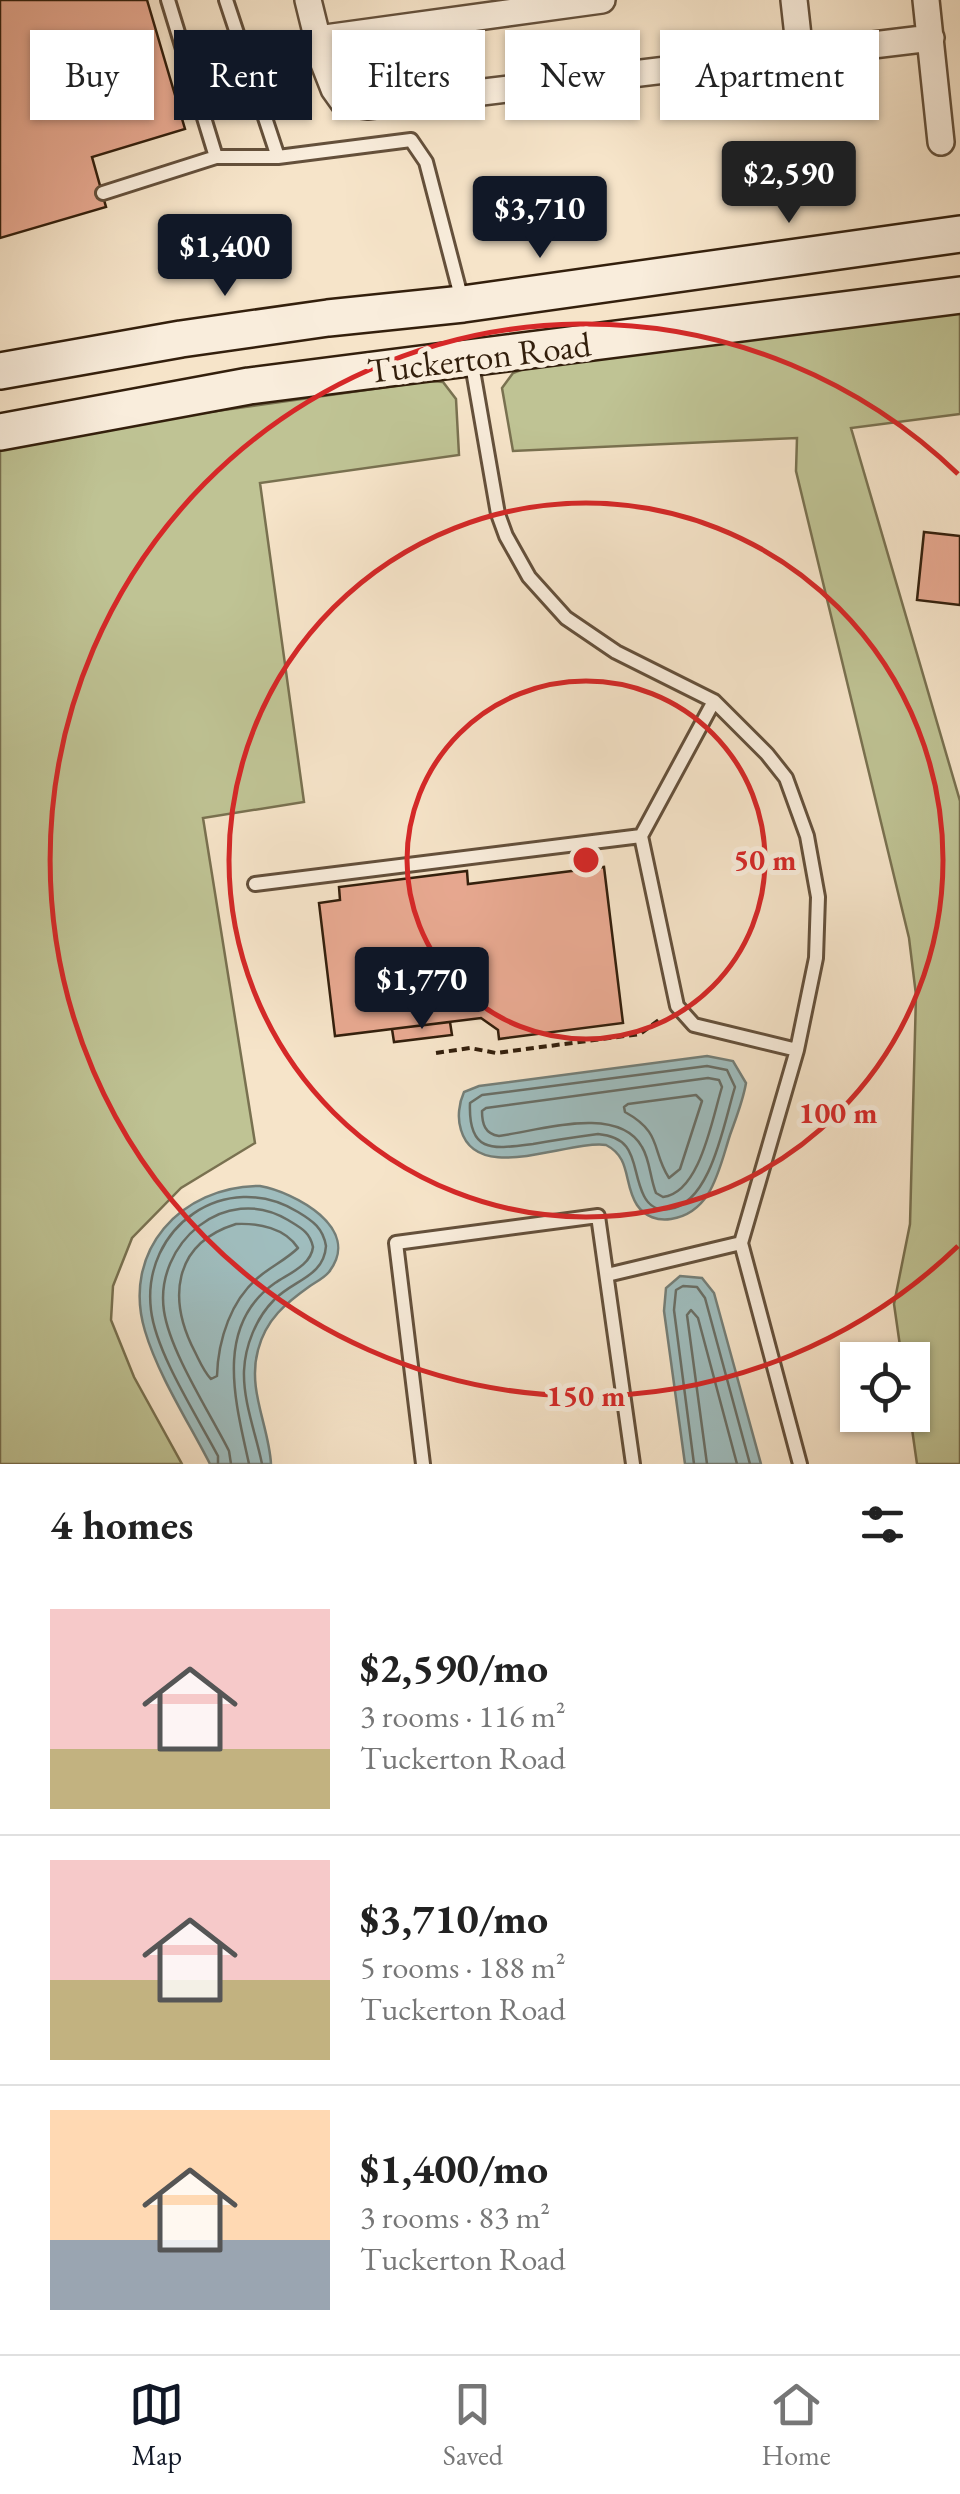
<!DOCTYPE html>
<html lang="en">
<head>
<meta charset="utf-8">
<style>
  :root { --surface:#fff; --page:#f6f6f6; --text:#222; --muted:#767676; --line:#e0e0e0; --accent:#111827 }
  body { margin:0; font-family:"EB Garamond",serif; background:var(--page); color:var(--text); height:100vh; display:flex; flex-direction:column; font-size:38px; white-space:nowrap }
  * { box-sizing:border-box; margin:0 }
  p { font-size:32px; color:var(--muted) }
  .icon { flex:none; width:55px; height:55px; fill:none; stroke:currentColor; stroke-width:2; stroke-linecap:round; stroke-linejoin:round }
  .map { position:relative; height:1464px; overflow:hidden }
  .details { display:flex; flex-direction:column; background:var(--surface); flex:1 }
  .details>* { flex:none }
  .guide { position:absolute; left:30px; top:30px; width:900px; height:90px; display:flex; gap:20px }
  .buttons { position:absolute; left:840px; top:1342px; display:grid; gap:20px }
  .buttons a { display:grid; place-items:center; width:90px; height:90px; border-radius:0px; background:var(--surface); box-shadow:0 2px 8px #0004; font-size:50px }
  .price { position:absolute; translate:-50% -85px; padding:0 22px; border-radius:10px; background:var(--accent); color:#fff; font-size:32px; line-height:65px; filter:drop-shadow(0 2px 5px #0008) }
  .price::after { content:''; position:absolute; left:50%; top:60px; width:30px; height:22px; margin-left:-15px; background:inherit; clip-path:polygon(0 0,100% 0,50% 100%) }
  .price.active { background:#222; color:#fff }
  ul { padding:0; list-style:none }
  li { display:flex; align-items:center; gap:30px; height:250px; padding:0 50px }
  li+li { border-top:2px solid var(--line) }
  li span { display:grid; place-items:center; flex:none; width:280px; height:200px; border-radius:0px; color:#555 }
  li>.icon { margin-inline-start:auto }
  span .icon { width:120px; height:120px; fill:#fffc; stroke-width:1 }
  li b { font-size:42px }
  h2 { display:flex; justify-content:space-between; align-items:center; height:120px; padding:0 50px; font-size:42px }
  .chip { padding:0 35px; border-radius:0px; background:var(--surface); box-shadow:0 2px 8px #0004; font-size:35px; line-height:90px }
  .chip.active { background:var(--accent); color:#fff }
  .dock { display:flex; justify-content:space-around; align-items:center; height:140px; border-top:2px solid var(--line); background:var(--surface); font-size:28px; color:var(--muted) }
  .dock a { display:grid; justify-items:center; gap:5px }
  .dock .active { color:var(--accent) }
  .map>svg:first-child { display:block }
  .green { fill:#bfc394; stroke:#797150; stroke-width:2.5 }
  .water { fill:#9fbdbe; stroke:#747e77; stroke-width:2.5 }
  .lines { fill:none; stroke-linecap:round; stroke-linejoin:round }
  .shore { stroke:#696e65; stroke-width:2.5 }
  .building { fill:#e8a991; stroke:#331f0c; stroke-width:2.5 }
  .service-casing { stroke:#64503b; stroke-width:18 }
  .minor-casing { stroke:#64503b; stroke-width:30 }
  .secondary-casing { stroke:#331f0c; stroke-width:40 }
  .path { stroke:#331f0c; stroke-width:4; stroke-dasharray:8 5; stroke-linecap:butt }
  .service { stroke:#f9eddc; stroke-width:12 }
  .minor { stroke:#f9eddc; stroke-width:25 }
  .secondary { stroke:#f9eddc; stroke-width:35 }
  .ring { fill:none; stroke:#d62828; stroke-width:5 }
  .labels { text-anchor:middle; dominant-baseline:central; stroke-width:10; stroke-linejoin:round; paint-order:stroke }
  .street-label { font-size:35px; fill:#331f0c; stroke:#f9eddc }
  .centre { fill:#d62828; stroke:#f9eddc; stroke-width:5 }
  .ring-label { font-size:30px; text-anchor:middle; font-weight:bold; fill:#d62828; stroke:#f9eddc; stroke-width:10; stroke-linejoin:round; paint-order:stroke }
</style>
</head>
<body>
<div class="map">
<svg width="960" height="1464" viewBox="0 0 960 1464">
  <rect width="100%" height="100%" fill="#f6e4c9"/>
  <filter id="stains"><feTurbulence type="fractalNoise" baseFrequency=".002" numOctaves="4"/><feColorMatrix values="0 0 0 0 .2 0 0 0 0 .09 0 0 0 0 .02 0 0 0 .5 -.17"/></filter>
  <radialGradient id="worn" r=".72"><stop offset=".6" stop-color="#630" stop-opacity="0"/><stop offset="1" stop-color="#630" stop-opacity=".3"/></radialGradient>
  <path class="green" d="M960,311V414L851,428L960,801V1464H917L910,1415H912V1360H902L894,1304L910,1224L916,995L909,938L796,471L797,438L513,451L502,388L513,373L526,368Z
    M430,381L443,382L456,399L459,455L260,483L304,802L203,818L255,1143L181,1188L132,1238L113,1286L111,1320L134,1377L182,1464H0V449L131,423Z"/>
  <path class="water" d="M707,1056L733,1061L746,1083C743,1101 736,1118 730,1135C719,1169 712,1213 671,1219C658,1221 645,1217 637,1205C623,1184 632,1158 606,1145C567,1140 477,1185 461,1130C457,1118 459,1103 464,1092L479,1086Z
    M260,1186C294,1192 363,1228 329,1272C324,1278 316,1282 310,1286C286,1303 266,1319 258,1350C247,1390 269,1426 271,1464H210C189,1423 158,1375 145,1331C121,1251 181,1186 260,1186Z
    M680,1276L702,1278L714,1293L761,1464H685L664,1311L666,1288Z"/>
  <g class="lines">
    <path class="shore" d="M707,1066L727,1070L735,1087C724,1122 711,1204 669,1209C658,1211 649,1206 644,1196C630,1168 640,1138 598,1134C576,1137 555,1140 533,1144C493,1149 468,1154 470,1103L482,1095Z
      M708,1078L719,1080L722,1087C712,1119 700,1193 663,1197L656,1193C650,1178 650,1160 642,1147C618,1104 538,1131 499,1136C485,1134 482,1124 482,1111L486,1108Z
      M696,1095L702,1101L680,1169L669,1178C651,1150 663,1133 625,1112L624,1107L628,1104Z
      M236,1224C259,1223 285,1228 298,1248C287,1259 272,1266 260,1276C231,1299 218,1340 217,1376L211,1379C204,1372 200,1362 195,1352C168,1300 172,1244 236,1224Z
      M218,1464V1456C197,1416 156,1353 151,1310C141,1227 226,1168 298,1212C313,1221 323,1228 326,1246C324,1277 293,1280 274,1300C256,1318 245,1346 244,1371C243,1402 256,1434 262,1464
      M231,1464L229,1451C210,1413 170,1352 164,1311C154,1244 225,1182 288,1220C301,1228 310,1232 313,1247C311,1265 290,1273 275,1283C213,1326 236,1404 249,1464
      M694,1464L674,1310L676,1290L683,1286L697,1287L705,1298L750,1464
      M707,1464L687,1315L691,1310L698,1318L737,1464"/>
  </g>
  <path class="building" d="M0,0H147L185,129L92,157L106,207L0,238Z
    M924,532L960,536V605L917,600Z
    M604,867L623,1023L499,1039L498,1030L481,1018L335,1036L319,903L340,900L339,887L467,871L468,884Z
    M450,1022L452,1035L394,1042L392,1029Z"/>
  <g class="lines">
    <g class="service-casing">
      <path id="service" d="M226,0L278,157L411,140L426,162L463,304
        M216,157H278
        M103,193L216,157L168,0
        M471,359L498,514L506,536L529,577L566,618L616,652L714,701L767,754L786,778L807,836L818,897L816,958L797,1050L741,1243L800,1464
        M641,836L677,1006L694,1025L797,1050
        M255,884L641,836L714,701
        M607,1275L741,1243
        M423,1464L396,1243L598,1216L633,1464"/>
    </g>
    <g class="minor-casing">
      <path id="minor" d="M308,0L323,61L334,89L344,103L367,106L931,38
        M794,0L800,54
        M926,0L941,142
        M318,39L602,0"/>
    </g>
    <g class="secondary-casing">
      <path id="secondary" d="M0,371L181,339L328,318L463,304L960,234
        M0,432L249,386L960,295"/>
    </g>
    <path class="path" d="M436,1053L470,1048L496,1053L640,1034L660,1019"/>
    <use href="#service" class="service"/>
    <use href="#minor" class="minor"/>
    <use href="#secondary" class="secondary"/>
  </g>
  <g class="ring">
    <circle cx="586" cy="860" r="179"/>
    <circle cx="586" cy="860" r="357"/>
    <path d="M958 1246A536 536 0 1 1 958 474"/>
  </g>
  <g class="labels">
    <g class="street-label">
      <text transform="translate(479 357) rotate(-7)">Tuckerton Road</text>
    </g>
  </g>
  <circle cx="586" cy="860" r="15" class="centre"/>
  <g class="ring-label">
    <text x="765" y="870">50 m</text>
    <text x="838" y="1123">100 m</text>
    <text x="586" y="1406">150 m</text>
  </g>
  <rect width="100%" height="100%" filter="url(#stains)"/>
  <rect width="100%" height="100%" fill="url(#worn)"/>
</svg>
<div class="buttons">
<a><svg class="icon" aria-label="locate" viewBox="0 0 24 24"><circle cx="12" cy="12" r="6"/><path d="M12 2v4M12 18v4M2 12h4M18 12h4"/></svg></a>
</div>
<b class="price active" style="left:789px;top:226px">$2,590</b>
<b class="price" style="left:540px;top:261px">$3,710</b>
<b class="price" style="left:225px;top:299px">$1,400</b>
<b class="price" style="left:422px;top:1032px">$1,770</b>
<div class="guide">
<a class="chip">Buy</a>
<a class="chip active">Rent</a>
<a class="chip">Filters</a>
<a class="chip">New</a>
<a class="chip">Apartment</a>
</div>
</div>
<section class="details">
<h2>4 homes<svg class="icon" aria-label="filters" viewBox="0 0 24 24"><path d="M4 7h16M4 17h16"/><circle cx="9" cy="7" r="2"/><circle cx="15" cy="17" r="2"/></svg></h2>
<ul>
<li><span style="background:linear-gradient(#f6c9c9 70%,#c2b280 0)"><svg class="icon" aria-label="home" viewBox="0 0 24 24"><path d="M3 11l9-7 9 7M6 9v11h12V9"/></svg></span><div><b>$2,590/mo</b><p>3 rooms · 116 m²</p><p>Tuckerton Road</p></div></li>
<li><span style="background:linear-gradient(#f6c9c9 60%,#c2b280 0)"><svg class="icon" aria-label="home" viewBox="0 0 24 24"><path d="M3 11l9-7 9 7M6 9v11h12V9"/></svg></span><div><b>$3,710/mo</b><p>5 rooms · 188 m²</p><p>Tuckerton Road</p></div></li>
<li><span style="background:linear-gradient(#ffd9b3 65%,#9aa5b1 0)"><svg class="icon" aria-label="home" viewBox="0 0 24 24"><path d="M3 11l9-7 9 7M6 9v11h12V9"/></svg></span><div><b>$1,400/mo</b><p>3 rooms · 83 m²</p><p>Tuckerton Road</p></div></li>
</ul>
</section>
<nav class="dock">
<a class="active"><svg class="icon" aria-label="map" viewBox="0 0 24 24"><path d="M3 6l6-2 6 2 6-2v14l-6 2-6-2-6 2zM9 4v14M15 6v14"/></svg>Map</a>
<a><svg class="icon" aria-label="saved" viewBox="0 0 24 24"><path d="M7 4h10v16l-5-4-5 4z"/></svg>Saved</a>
<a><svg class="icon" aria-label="home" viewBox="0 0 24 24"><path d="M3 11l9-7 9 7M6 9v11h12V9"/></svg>Home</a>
</nav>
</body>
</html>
